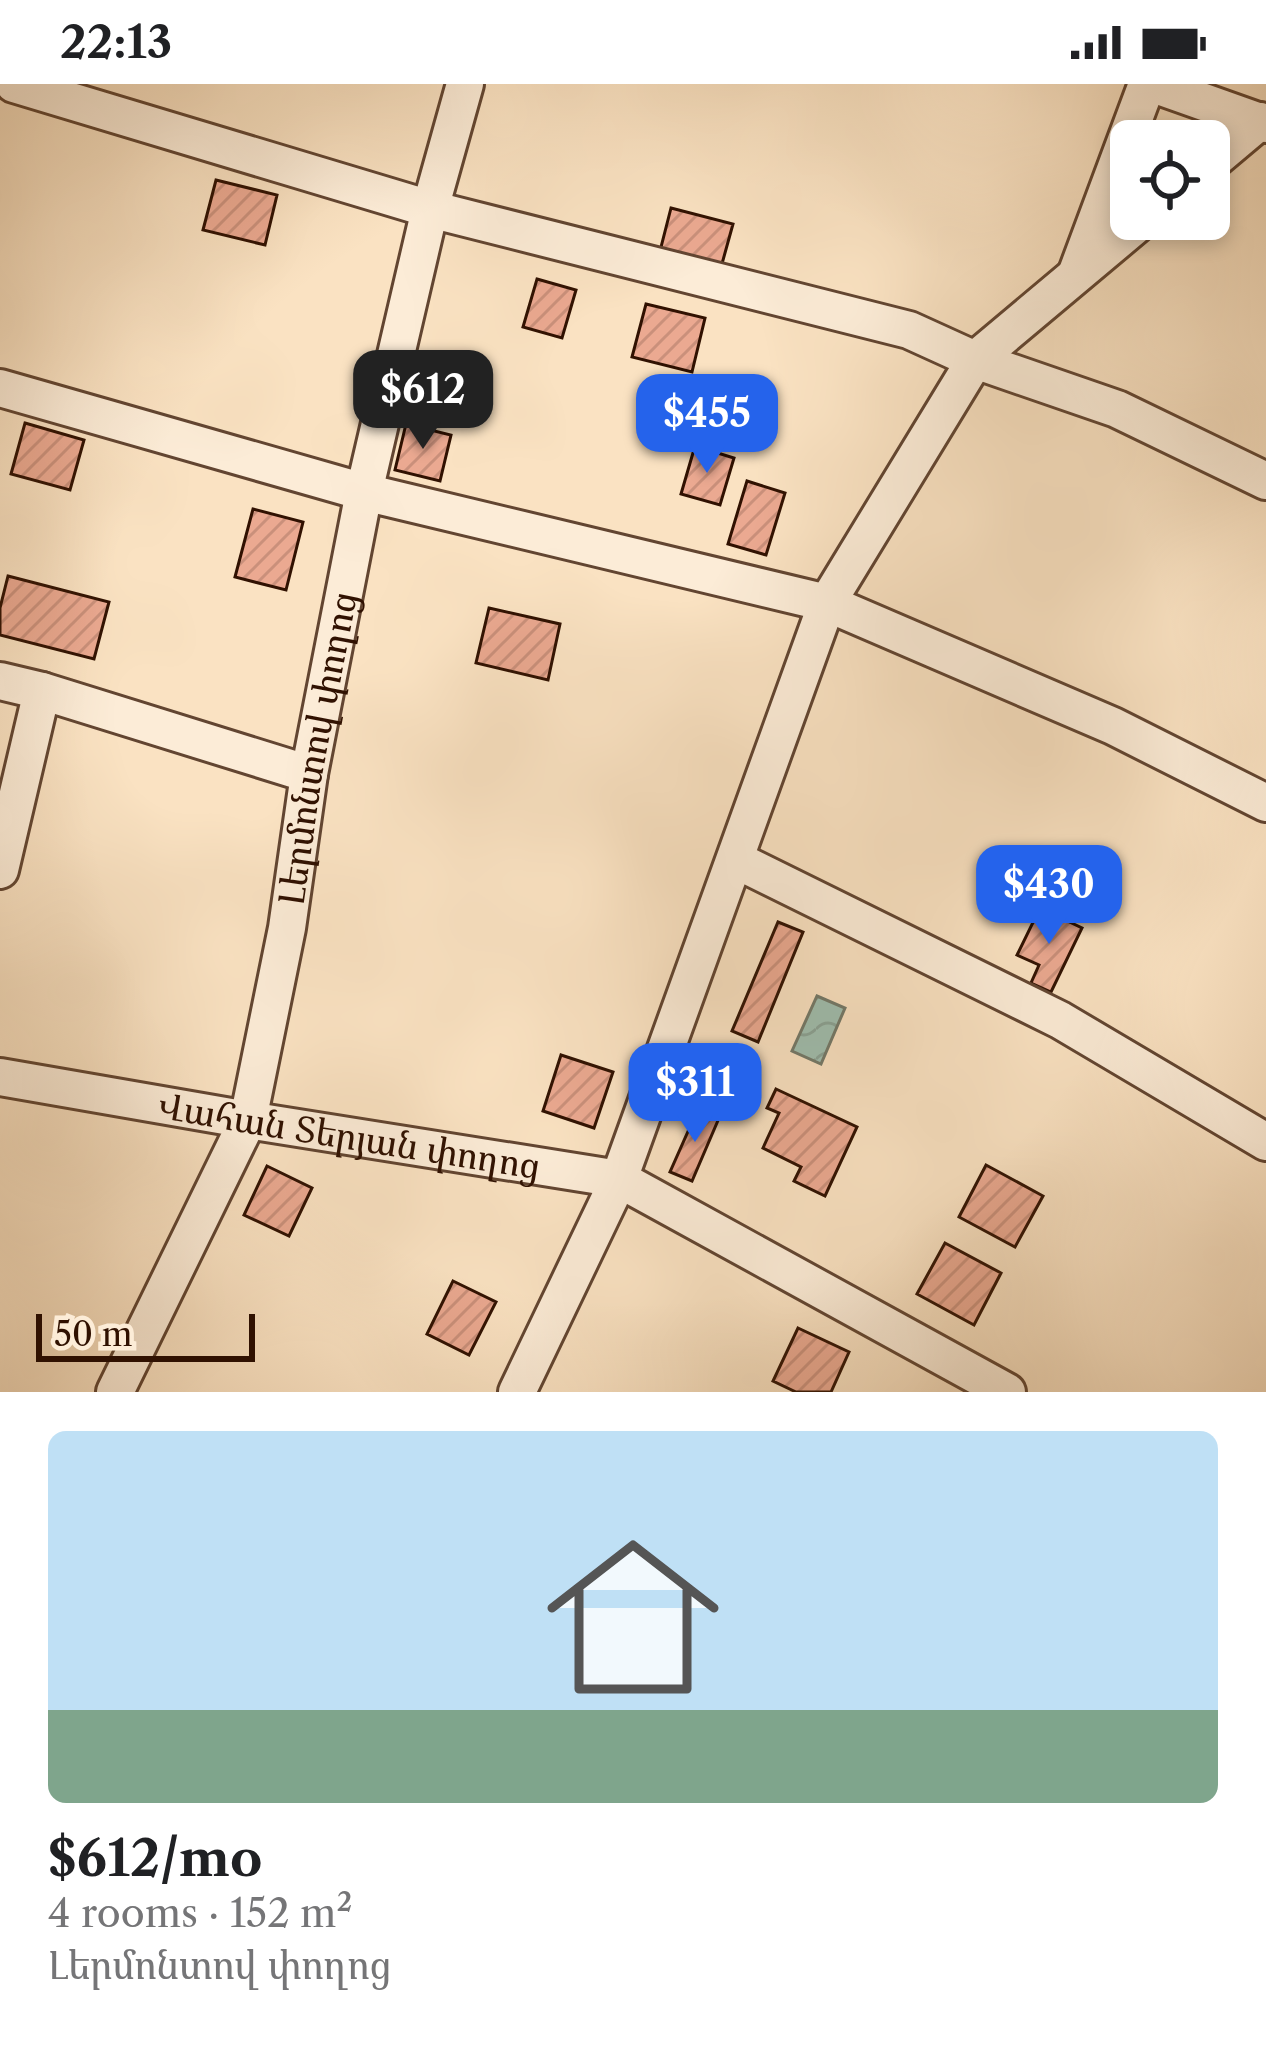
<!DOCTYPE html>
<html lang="en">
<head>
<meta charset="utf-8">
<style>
  :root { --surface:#fff; --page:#f2f2f2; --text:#202124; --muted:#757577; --line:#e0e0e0; --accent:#2563eb }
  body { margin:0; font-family:"Libre Caslon Text","Noto Serif Armenian",serif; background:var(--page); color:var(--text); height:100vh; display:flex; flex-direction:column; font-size:45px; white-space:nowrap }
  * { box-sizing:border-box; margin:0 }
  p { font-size:39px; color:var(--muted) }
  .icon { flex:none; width:66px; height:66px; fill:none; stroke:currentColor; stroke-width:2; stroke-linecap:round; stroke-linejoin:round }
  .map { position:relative; height:1308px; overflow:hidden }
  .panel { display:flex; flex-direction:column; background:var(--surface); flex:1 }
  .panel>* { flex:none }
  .fabs { position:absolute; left:1110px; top:36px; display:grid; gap:24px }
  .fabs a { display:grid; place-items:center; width:120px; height:120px; border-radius:18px; background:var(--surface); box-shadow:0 6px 18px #0003; font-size:60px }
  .scale { position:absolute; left:36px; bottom:30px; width:219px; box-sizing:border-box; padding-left:12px; border:6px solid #301101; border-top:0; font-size:33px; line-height:42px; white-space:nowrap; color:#301101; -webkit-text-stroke:9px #fcecd7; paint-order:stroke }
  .price { position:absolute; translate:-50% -102px; padding:0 27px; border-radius:24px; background:var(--accent); color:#fff; font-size:39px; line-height:78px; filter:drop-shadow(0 3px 6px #0008) }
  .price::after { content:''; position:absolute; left:50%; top:72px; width:36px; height:27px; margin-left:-18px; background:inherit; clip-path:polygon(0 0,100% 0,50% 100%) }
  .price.selected { background:#222; color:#fff }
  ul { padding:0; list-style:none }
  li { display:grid; align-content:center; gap:24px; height:636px; padding:0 48px }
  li+li { border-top:3px solid var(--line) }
  li span { display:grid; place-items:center; height:372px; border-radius:18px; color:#555 }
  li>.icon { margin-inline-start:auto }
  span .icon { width:216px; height:216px; fill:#fffc; stroke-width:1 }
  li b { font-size:51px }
  .status { display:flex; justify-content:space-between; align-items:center; height:84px; padding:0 60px; background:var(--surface); direction:ltr }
  .status svg { height:33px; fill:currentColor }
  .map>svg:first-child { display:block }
  .water { fill:url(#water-waves); stroke:#737969; stroke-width:3 }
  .building { fill:url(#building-hatch); stroke:#301101; stroke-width:3 }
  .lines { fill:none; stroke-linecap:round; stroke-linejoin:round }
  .minor-casing { stroke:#624531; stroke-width:42 }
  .minor { stroke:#fcecd7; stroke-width:36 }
  .labels { text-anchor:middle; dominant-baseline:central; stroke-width:9; stroke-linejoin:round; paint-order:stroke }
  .street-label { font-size:36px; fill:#301101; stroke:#fcecd7 }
</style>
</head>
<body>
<div class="status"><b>22:13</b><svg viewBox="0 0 49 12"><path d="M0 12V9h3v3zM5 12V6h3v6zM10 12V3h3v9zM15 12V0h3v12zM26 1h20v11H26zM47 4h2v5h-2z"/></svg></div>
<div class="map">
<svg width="1266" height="1308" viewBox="0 0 1266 1308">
  <defs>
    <pattern id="water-waves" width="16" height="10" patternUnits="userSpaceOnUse" patternTransform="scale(3)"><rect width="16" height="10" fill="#9fbeaf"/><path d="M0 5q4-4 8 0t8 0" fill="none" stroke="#89a295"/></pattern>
    <pattern id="building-hatch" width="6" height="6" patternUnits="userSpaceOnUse" patternTransform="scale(3)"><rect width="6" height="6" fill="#eba991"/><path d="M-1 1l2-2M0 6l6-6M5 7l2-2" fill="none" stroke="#ca907b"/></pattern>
  </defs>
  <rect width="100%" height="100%" fill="#fae2c2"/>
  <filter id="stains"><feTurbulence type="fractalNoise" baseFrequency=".00167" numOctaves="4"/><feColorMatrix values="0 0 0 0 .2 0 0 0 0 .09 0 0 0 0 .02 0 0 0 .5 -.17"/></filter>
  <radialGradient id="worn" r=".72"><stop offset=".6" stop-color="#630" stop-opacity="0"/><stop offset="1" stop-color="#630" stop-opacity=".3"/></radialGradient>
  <path class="water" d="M817,912L845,924L821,980L792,967Z"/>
  <path class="building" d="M216,96L277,111L265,161L203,146Z
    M671,124L733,140L720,187L659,171Z
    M537,195L576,206L562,254L523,243Z
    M646,220L705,234L692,288L632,273Z
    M25,339L84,356L70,406L11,390Z
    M406,340L451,351L440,397L395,386Z
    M695,362L734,374L720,421L681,410Z
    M747,397L785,409L766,471L728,460Z
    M253,425L303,438L286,506L235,493Z
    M8,492L109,518L94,575L0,551V524Z
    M489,524L560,540L548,596L476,579Z
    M1040,824L1082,844L1051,908L1031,899L1039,881L1017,871Z
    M778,838L803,848L758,958L732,947Z
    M561,971L613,988L594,1044L543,1027Z
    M776,1005L857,1043L825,1112L794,1097L801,1083L763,1064L779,1029L767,1024Z
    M698,1025L719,1034L692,1097L670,1088Z
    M986,1081L1043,1112L1015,1163L959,1133Z
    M267,1082L312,1104L289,1152L244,1131Z
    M945,1159L1001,1189L974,1241L917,1210Z
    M453,1197L496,1218L469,1271L427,1250Z
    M798,1244L849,1268L831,1308H796L773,1297Z"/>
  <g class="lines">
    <g class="minor-casing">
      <g id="minor">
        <path d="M14,0L430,125L909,246L975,276L1117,325L1266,397"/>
        <path d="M1153,0L1266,40"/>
        <path d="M1209,80L1260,37"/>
        <path d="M1077,188L1147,0"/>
        <path d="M0,304L364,408L827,519L1113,642L1266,719"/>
        <path d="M0,597L42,607L309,690"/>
        <path d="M736,776L1060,936L1266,1058"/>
        <path d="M0,786L42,607"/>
        <path id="s1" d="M0,993L248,1036L619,1095L1007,1308"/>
        <path id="s2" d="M115,1308L248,1036L287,844L309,690L364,408L430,125L465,0"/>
        <path d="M517,1308L619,1095L827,519L975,276L1143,135"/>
      </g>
    </g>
    <use href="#minor" class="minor"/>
  </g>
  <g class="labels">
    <g class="street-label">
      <text stroke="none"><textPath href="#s2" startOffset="681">Լերմոնտով փողոց</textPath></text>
      <text stroke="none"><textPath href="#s1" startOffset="354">Վահան Տերյան փողոց</textPath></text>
    </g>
  </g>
  <rect width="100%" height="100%" filter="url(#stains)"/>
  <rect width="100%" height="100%" fill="url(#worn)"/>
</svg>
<div class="fabs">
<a><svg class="icon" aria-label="locate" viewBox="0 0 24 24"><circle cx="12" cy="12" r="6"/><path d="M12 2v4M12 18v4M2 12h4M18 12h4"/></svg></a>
</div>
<div class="scale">50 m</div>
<b class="price selected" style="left:423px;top:368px">$612</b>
<b class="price" style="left:707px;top:392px">$455</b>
<b class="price" style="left:1049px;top:863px">$430</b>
<b class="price" style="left:695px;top:1061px">$311</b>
</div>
<section class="panel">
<ul>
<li><span style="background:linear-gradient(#bfe0f5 75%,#7fa58c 0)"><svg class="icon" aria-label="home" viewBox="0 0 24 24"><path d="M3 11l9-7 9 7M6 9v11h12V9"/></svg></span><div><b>$612/mo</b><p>4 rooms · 152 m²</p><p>Լերմոնտով փողոց</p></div></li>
</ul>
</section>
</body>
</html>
